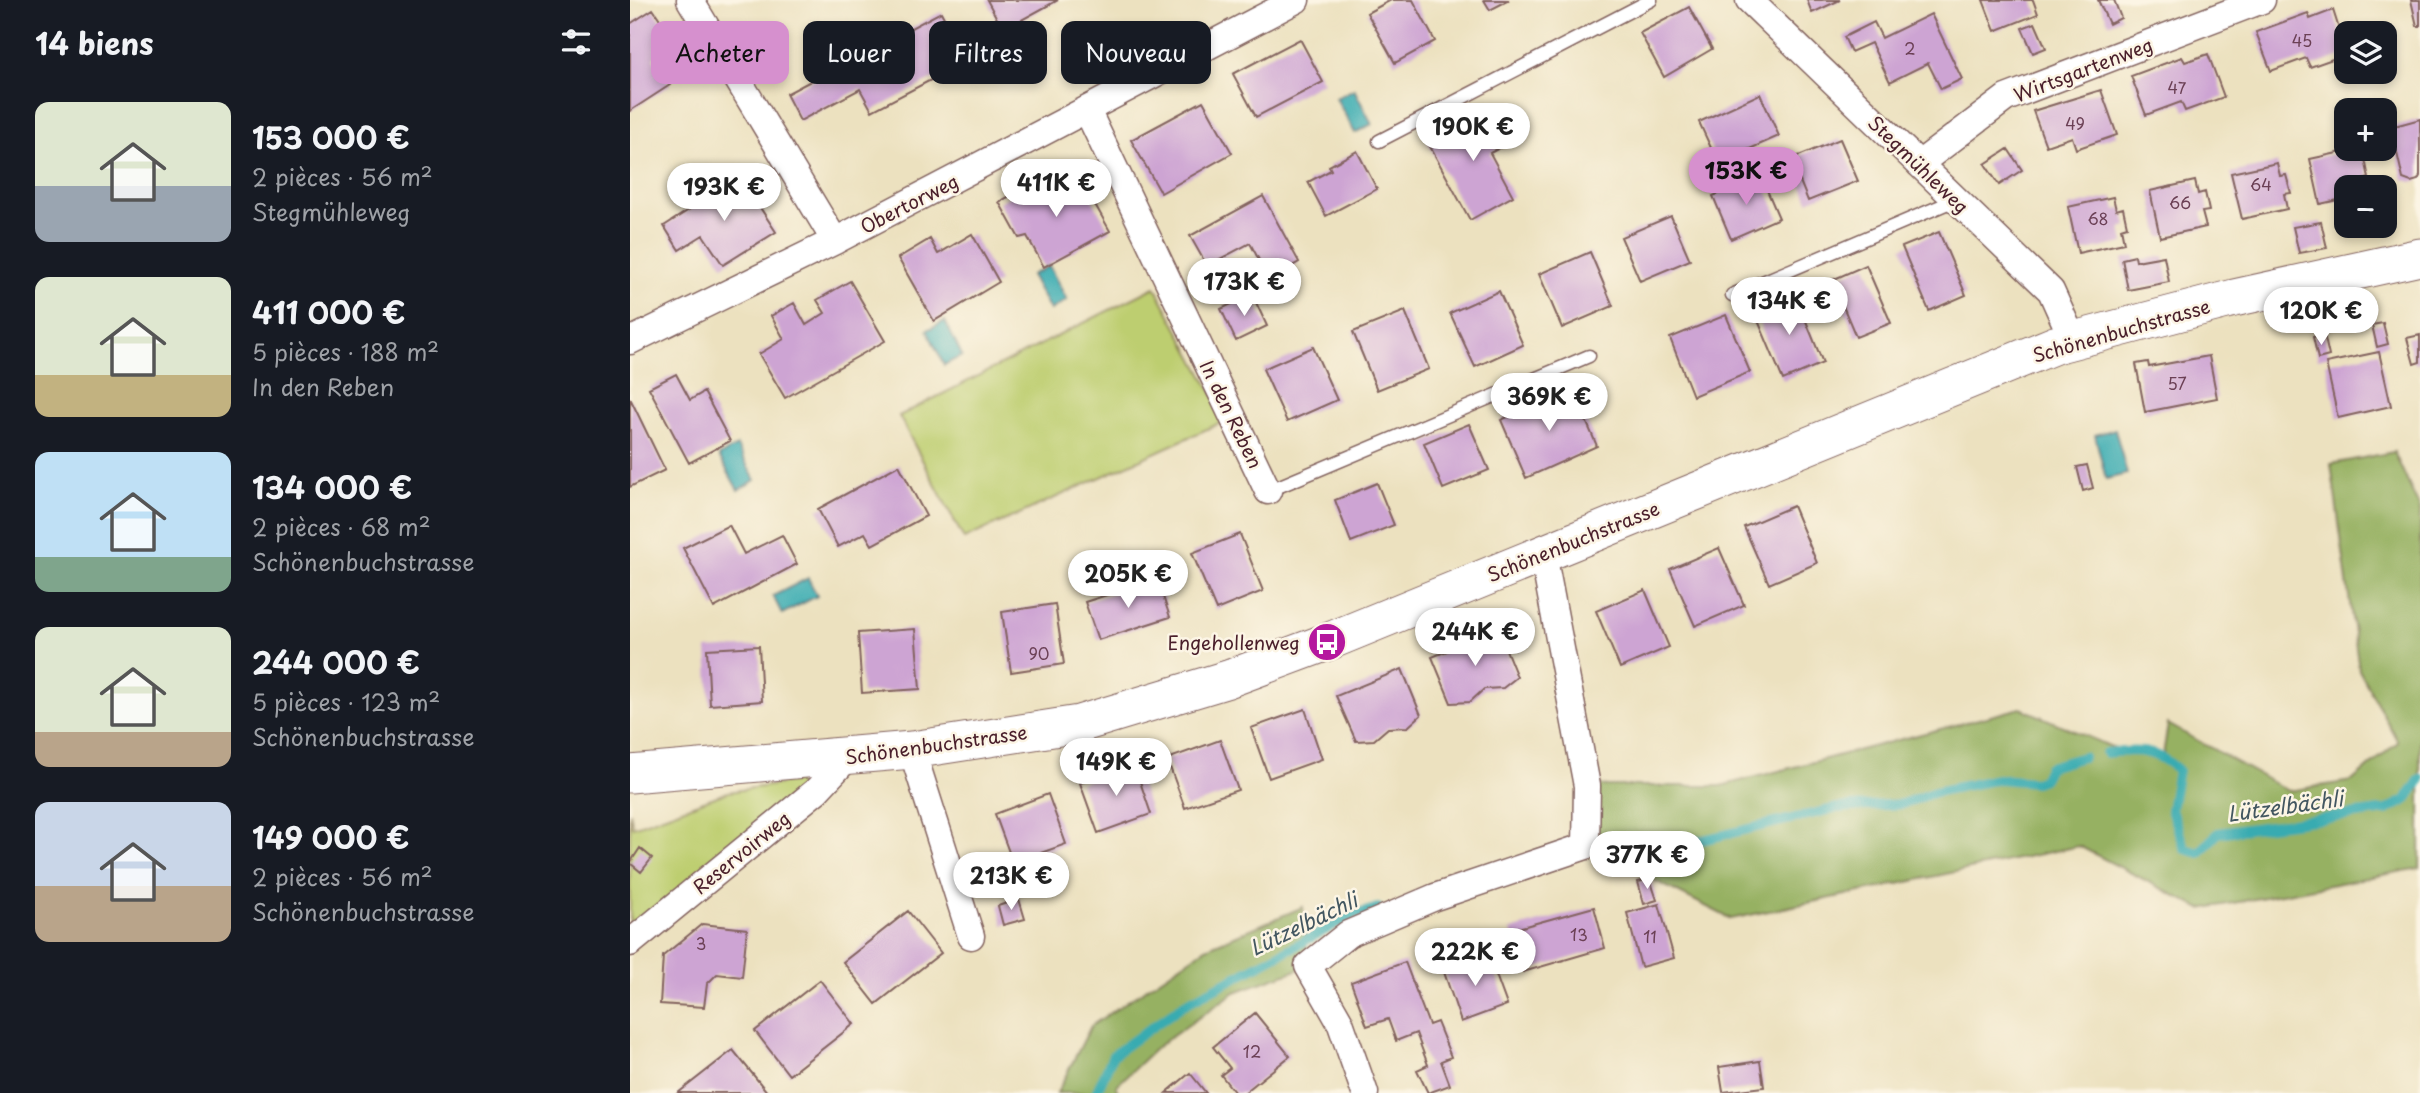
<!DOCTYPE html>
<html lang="fr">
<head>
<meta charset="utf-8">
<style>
  :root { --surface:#171b24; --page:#20242c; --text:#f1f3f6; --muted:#9ea1a6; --accent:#d690ce }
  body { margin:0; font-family:"Playpen Sans",sans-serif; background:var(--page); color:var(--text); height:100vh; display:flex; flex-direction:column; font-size:26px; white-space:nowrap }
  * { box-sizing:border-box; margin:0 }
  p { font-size:23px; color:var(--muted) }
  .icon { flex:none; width:38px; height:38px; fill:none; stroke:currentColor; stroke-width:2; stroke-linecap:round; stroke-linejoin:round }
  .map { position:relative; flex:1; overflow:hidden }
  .details { display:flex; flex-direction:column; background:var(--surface); width:630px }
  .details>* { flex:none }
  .banner { position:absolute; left:21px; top:21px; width:665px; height:63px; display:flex; gap:14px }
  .tools { position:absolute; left:1704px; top:21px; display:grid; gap:14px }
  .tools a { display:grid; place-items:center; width:63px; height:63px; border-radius:14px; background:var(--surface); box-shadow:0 4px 10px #0003; font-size:35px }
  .price { position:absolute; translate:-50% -60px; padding:0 16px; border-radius:24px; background:#fff; color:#222; font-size:23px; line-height:46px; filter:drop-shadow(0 2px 4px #0008) }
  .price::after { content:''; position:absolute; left:50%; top:42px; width:21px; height:16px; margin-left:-10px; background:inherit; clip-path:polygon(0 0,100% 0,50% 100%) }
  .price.on { background:var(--accent); color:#111 }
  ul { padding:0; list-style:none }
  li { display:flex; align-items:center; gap:21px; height:175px; padding:0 35px }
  li span { display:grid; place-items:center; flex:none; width:196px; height:140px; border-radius:14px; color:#555 }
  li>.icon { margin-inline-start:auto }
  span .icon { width:84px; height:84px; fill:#fffc; stroke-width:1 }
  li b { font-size:30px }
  h2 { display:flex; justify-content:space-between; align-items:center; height:84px; padding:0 35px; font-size:30px }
  .pill { padding:0 24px; border-radius:14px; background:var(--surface); box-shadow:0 4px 10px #0003; font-size:24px; line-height:63px }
  .pill.on { background:var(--accent); color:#111 }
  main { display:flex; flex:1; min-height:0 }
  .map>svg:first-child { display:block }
  .green { fill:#bdce70; stroke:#84764e; stroke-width:2 }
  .forest { fill:#96b162; stroke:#706846; stroke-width:2 }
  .water { fill:#39abb1; stroke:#42656e; stroke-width:2 }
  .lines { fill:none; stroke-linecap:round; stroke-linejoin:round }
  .stream { stroke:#39abb1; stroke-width:10 }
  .building { fill:#cda4d3 }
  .lane-casing { stroke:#83635f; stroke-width:15 }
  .street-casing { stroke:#83635f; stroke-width:29 }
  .secondary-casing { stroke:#83635f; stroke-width:39 }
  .lane { stroke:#fff; stroke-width:12 }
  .street { stroke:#fff; stroke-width:26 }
  .secondary { stroke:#fff; stroke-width:37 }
  .labels { text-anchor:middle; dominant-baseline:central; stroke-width:5; stroke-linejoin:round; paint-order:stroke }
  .number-label { font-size:16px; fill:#6b4055 }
  .street-label { font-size:19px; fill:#4a1f2b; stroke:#fcf5e5 }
  .poi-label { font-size:19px; fill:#4a1f2b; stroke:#fcf5e5; text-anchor:end }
  .water-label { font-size:21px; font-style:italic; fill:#435761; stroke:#fcf5e5 }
</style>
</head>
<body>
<main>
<section class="details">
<h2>14 biens<svg class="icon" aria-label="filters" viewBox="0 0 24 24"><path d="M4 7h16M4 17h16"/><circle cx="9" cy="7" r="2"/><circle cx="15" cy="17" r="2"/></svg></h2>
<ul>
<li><span style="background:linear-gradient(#dfe7d0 60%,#9aa5b1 0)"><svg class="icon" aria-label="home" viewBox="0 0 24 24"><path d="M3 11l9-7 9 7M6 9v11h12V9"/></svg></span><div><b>153 000 €</b><p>2 pièces · 56 m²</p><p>Stegmühleweg</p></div></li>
<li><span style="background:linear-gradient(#dfe7d0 70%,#c2b280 0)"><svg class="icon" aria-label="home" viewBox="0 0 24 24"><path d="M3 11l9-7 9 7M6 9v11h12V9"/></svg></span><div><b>411 000 €</b><p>5 pièces · 188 m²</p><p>In den Reben</p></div></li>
<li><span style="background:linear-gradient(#bfe0f5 75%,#7fa58c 0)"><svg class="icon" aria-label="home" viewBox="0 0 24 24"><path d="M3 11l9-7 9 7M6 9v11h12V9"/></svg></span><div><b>134 000 €</b><p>2 pièces · 68 m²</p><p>Schönenbuchstrasse</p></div></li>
<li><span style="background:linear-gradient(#dfe7d0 75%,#b9a48a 0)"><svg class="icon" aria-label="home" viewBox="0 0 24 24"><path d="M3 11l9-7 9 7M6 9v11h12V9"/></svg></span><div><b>244 000 €</b><p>5 pièces · 123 m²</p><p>Schönenbuchstrasse</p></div></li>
<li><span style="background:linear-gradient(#c9d6e8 60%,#b9a48a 0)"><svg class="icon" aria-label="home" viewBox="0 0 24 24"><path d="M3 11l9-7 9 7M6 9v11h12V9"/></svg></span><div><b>149 000 €</b><p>2 pièces · 56 m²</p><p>Schönenbuchstrasse</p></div></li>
</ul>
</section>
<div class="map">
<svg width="1790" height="1093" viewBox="0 0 1790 1093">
  <rect width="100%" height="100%" fill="#fcf5e5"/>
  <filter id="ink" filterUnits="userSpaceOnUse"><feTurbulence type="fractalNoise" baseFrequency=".0143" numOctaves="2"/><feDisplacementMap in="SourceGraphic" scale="14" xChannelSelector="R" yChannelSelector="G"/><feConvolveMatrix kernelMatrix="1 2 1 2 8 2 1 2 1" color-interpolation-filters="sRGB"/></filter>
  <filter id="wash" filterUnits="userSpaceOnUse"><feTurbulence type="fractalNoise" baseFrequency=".00686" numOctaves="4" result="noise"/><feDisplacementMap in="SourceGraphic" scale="28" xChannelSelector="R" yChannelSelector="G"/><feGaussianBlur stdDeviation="1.57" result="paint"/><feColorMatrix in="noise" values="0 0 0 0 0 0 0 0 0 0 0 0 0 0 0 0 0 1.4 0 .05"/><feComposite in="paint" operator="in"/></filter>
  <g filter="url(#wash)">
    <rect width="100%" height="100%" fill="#ece1bf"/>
    <path class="green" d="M525,287L597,420L334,539L269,416Z
      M170,781L186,791L0,943V812L3,827L98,792Z"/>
    <path class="forest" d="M1764,452L1790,509V868L1571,909L1449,846L1101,919L956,846L957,786H1091L1391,708L1491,751L1533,755L1538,724L1658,791L1722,781L1768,742L1729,670L1701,464Z
      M673,907L678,966L605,992L527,1047L486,1086L488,1093H427L461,1026L576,948Z"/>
    <path class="water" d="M724,89L742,124L725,133L706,98Z
      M419,266L437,300L420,310L401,275Z
      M315,321L332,356L314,365L297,330Z
      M1485,429L1497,474L1476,479L1465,435Z
      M107,446L125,480L108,490L89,456Z
      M178,578L187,596L152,614L143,596Z"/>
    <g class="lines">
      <path class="stream" d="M1476,753C1507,750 1524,748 1548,770L1541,810L1555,849L1569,853L1588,833L1757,810L1776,800L1790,779
        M982,840L1068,841L1207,808L1272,804L1305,792L1368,779L1405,782L1413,779L1419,767L1453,757
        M466,1093L483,1055L553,1005L722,916L748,908"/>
    </g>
    <g id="blocks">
      <path class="building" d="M357,0H428L373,30Z
        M761,0H783L805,41L765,63L737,13Z
        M854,0H879L860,10Z
        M1177,0H1210L1182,13Z
        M1353,0H1403L1408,14L1365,31Z
        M1468,0H1484L1491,18L1479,24Z
        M1781,0H1790V26H1787Z
        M1059,7L1082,49L1034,77L1010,33Z
        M23,9L46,43L23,58L40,85L0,111V24Z
        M1703,10L1717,54L1680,67L1676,58L1641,71L1626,32L1678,13L1680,19Z
        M311,12L337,61L242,111L230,89L170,121L156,94Z
        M1301,14L1332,79L1311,89L1298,63L1260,82L1241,43L1221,52L1214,37L1244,22L1252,38Z
        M1405,23L1416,48L1403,53L1392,28Z
        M670,39L693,82L626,117L603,74Z
        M1578,54L1594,97L1555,111L1551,102L1516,115L1501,76L1552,57L1555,62Z
        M1471,90L1487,135L1446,149L1442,137L1416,146L1403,111Z
        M1130,94L1149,136L1088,163L1069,122Z
        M573,101L602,153L531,193L501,140Z
        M1761,104L1764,116L1755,118V110H1738Z
        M858,108L877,144L860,153L883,196L840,220L797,141Z
        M1790,119V176L1788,180L1781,182L1773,179L1761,127Z
        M1210,139L1228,181L1178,201L1161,159Z
        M1378,149L1392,170L1369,185L1355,164Z
        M1726,149L1729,161L1735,159L1739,178L1733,180L1735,187H1717V198L1690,204L1680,159Z
        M727,151L747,189L696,216L678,182L701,170L699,166Z
        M1647,163L1650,176L1656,175L1661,193L1654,194L1657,209L1612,219L1601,173Z
        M448,174L480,231L414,267L397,236L389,238L369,202L402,184L409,195Z
        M1131,176L1149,218L1101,239L1083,196Z
        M110,177L146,232L93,265L73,235L49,250L34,226Z
        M1565,181L1568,194L1575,192L1579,211L1572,212L1576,227L1530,237L1520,191Z
        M633,196L669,262L639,279L620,243L577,266L560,236Z
        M1483,197L1486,210L1493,208L1497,226L1491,228L1494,243L1448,253L1438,207Z
        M1041,216L1060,260L1010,281L991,237Z
        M1691,222L1697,248L1669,253L1663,227Z
        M1309,232L1336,295L1299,311L1272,247Z
        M342,234L369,282L304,321L268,258L300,239L308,254Z
        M960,252L983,306L932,328L909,274Z
        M1505,256L1506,261L1534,256L1539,282L1498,290L1492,259Z
        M1236,265L1261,323L1226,337L1202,280Z
        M220,281L255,341L155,398L129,354L154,339L141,316L164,303L176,325L195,313L187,300Z
        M869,291L893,345L845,367L820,313Z
        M622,294L637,326L606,341L591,309Z
        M1165,294L1193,363L1153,380L1124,311Z
        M775,311L799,369L747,390L723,332Z
        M1096,315L1120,372L1063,396L1040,338Z
        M1753,323L1758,344L1747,347L1742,325Z
        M1694,334L1699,356L1688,359L1683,337Z
        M1790,335V362L1784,364L1777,338Z
        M683,347L707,400L657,422L633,369Z
        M1749,352L1761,406L1708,418L1696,363Z
        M1579,356L1587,398L1515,412L1506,364L1518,362L1519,367Z
        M46,374L60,400L74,392L100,441L59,463L19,388Z
        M942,388L967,446L896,478L871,420Z
        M0,398L35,470L0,487Z
        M839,424L859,470L813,489L794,443Z
        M269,465L296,516L242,545L235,533L208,547L188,509Z
        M1457,465L1463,488L1453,491L1447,467Z
        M747,483L764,525L721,542L705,500Z
        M1163,506L1187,563L1139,584L1114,527Z
        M99,525L114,554L152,535L167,564L84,608L53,548Z
        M610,534L633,591L586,610L562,553Z
        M1089,548L1114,605L1065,626L1040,569Z
        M527,579L540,617L468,640L455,602Z
        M1015,590L1039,647L990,668L966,611Z
        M425,604L434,664L381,672L372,612Z
        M285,629L290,689L232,693L228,633Z
        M868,630L887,677L873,688L854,689L840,702L821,703L802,657Z
        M129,646L132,701L80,705L77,649Z
        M772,669L791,715L778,727L758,728L744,740L726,741L706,696Z
        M675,709L692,759L639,778L621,728Z
        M590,740L608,790L555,808L537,759Z
        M504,764L521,814L468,833L450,783Z
        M418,794L436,844L383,863L365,814Z
        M10,848L22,858L11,872L0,863Z
        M1020,879L1027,900L1014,904L1008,882Z
        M389,899L395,919L373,925L368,906Z
        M1029,904L1044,958L1011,967L997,913Z
        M964,907L975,948L893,972L881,930Z
        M278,911L311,953L246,1004L213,962Z
        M72,924L117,929L112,977L87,974L77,984L74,1007L30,1004L33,956Z
        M859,956L877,1005L831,1022L814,972L835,964L836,960Z
        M775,962L799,1025L807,1022L821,1057L811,1061L820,1085L798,1093L787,1070L798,1065L786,1033L766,1041L758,1019L737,1026L721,982Z
        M190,980L224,1024L159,1075L125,1031Z
        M625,1013L660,1056L614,1093H605L591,1075L600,1068L583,1047Z
        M103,1050L138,1093H48Z
        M1130,1061L1134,1087L1093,1092L1089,1067Z
        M560,1073L576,1093H536Z"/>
    </g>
  </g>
  <g filter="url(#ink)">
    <use href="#blocks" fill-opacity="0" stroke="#83635f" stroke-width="2"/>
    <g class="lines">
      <g class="lane-casing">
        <path id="lane" d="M749,141L1021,0
          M1102,295L1325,200
          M638,491L959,356"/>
      </g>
      <g class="street-casing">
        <path id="street" d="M60,0L205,241
          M1119,0L1421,291L1443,340
          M457,110L638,491
          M1289,164L1376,98L1632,0
          M0,341L205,241L666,0
          M282,750L341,936
          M0,943L186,791L218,757
          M735,1093L710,1022L678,966L718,934L805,897L956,846L957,786L913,554"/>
      </g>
      <g class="secondary-casing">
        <path id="secondary" d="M0,774L282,750L449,724L598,679L697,642L1425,345L1604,298L1790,257"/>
      </g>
      <use href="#lane" class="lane"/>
      <use href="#street" class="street"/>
      <use href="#secondary" class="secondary"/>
    </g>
  </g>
  <defs>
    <g id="bus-disc" transform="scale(2.0125)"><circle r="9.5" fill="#b5179e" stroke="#fcf5e5"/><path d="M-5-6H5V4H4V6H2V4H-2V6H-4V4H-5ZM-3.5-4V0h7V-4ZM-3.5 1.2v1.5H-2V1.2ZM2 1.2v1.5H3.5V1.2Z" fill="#fff"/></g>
  </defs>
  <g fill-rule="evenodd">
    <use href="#bus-disc" x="697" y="642"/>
  </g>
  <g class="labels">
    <g class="number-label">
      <text x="1672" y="40">45</text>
      <text x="1280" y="48">2</text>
      <text x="1547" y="87">47</text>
      <text x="1445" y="123">49</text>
      <text x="1631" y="184">64</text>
      <text x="1550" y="202">66</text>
      <text x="1468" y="218">68</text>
      <text x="1547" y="383">57</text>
      <text x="409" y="653">90</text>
      <text x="949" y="934">13</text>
      <text x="1020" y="936">11</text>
      <text x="71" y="943">3</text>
      <text x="622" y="1051">12</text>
    </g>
    <g class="street-label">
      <text transform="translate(1453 69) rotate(-21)">Wirtsgartenweg</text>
      <text transform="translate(1289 164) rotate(44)">Stegmühleweg</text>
      <text transform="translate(279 203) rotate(-27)">Obertorweg</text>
      <text transform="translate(1491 330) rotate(-16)">Schönenbuchstrasse</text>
      <text transform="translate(602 414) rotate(64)">In den Reben</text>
      <text transform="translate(943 541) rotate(-22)">Schönenbuchstrasse</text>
      <text transform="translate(306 744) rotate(-8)">Schönenbuchstrasse</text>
      <text transform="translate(111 852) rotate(-39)">Reservoirweg</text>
    </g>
    <g class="poi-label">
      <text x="670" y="642">Engehollenweg</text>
    </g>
    <g class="water-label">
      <text transform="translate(1655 805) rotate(-8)">Lützelbächli</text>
      <text transform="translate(673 923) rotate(-26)">Lützelbächli</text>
    </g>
  </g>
</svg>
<div class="tools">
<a><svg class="icon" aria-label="layers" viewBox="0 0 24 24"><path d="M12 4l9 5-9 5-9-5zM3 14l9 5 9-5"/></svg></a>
<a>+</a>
<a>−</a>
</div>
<b class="price" style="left:843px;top:163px">190K €</b>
<b class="price on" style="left:1116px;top:207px">153K €</b>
<b class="price" style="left:426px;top:219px">411K €</b>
<b class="price" style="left:94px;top:223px">193K €</b>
<b class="price" style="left:614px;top:318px">173K €</b>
<b class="price" style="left:1159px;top:337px">134K €</b>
<b class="price" style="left:1691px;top:347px">120K €</b>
<b class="price" style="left:919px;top:433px">369K €</b>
<b class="price" style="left:498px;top:610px">205K €</b>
<b class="price" style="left:845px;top:668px">244K €</b>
<b class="price" style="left:486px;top:798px">149K €</b>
<b class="price" style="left:1017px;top:891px">377K €</b>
<b class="price" style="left:381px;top:912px">213K €</b>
<b class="price" style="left:845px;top:988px">222K €</b>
<div class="banner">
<a class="pill on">Acheter</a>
<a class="pill">Louer</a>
<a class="pill">Filtres</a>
<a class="pill">Nouveau</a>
</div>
</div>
</main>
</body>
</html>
